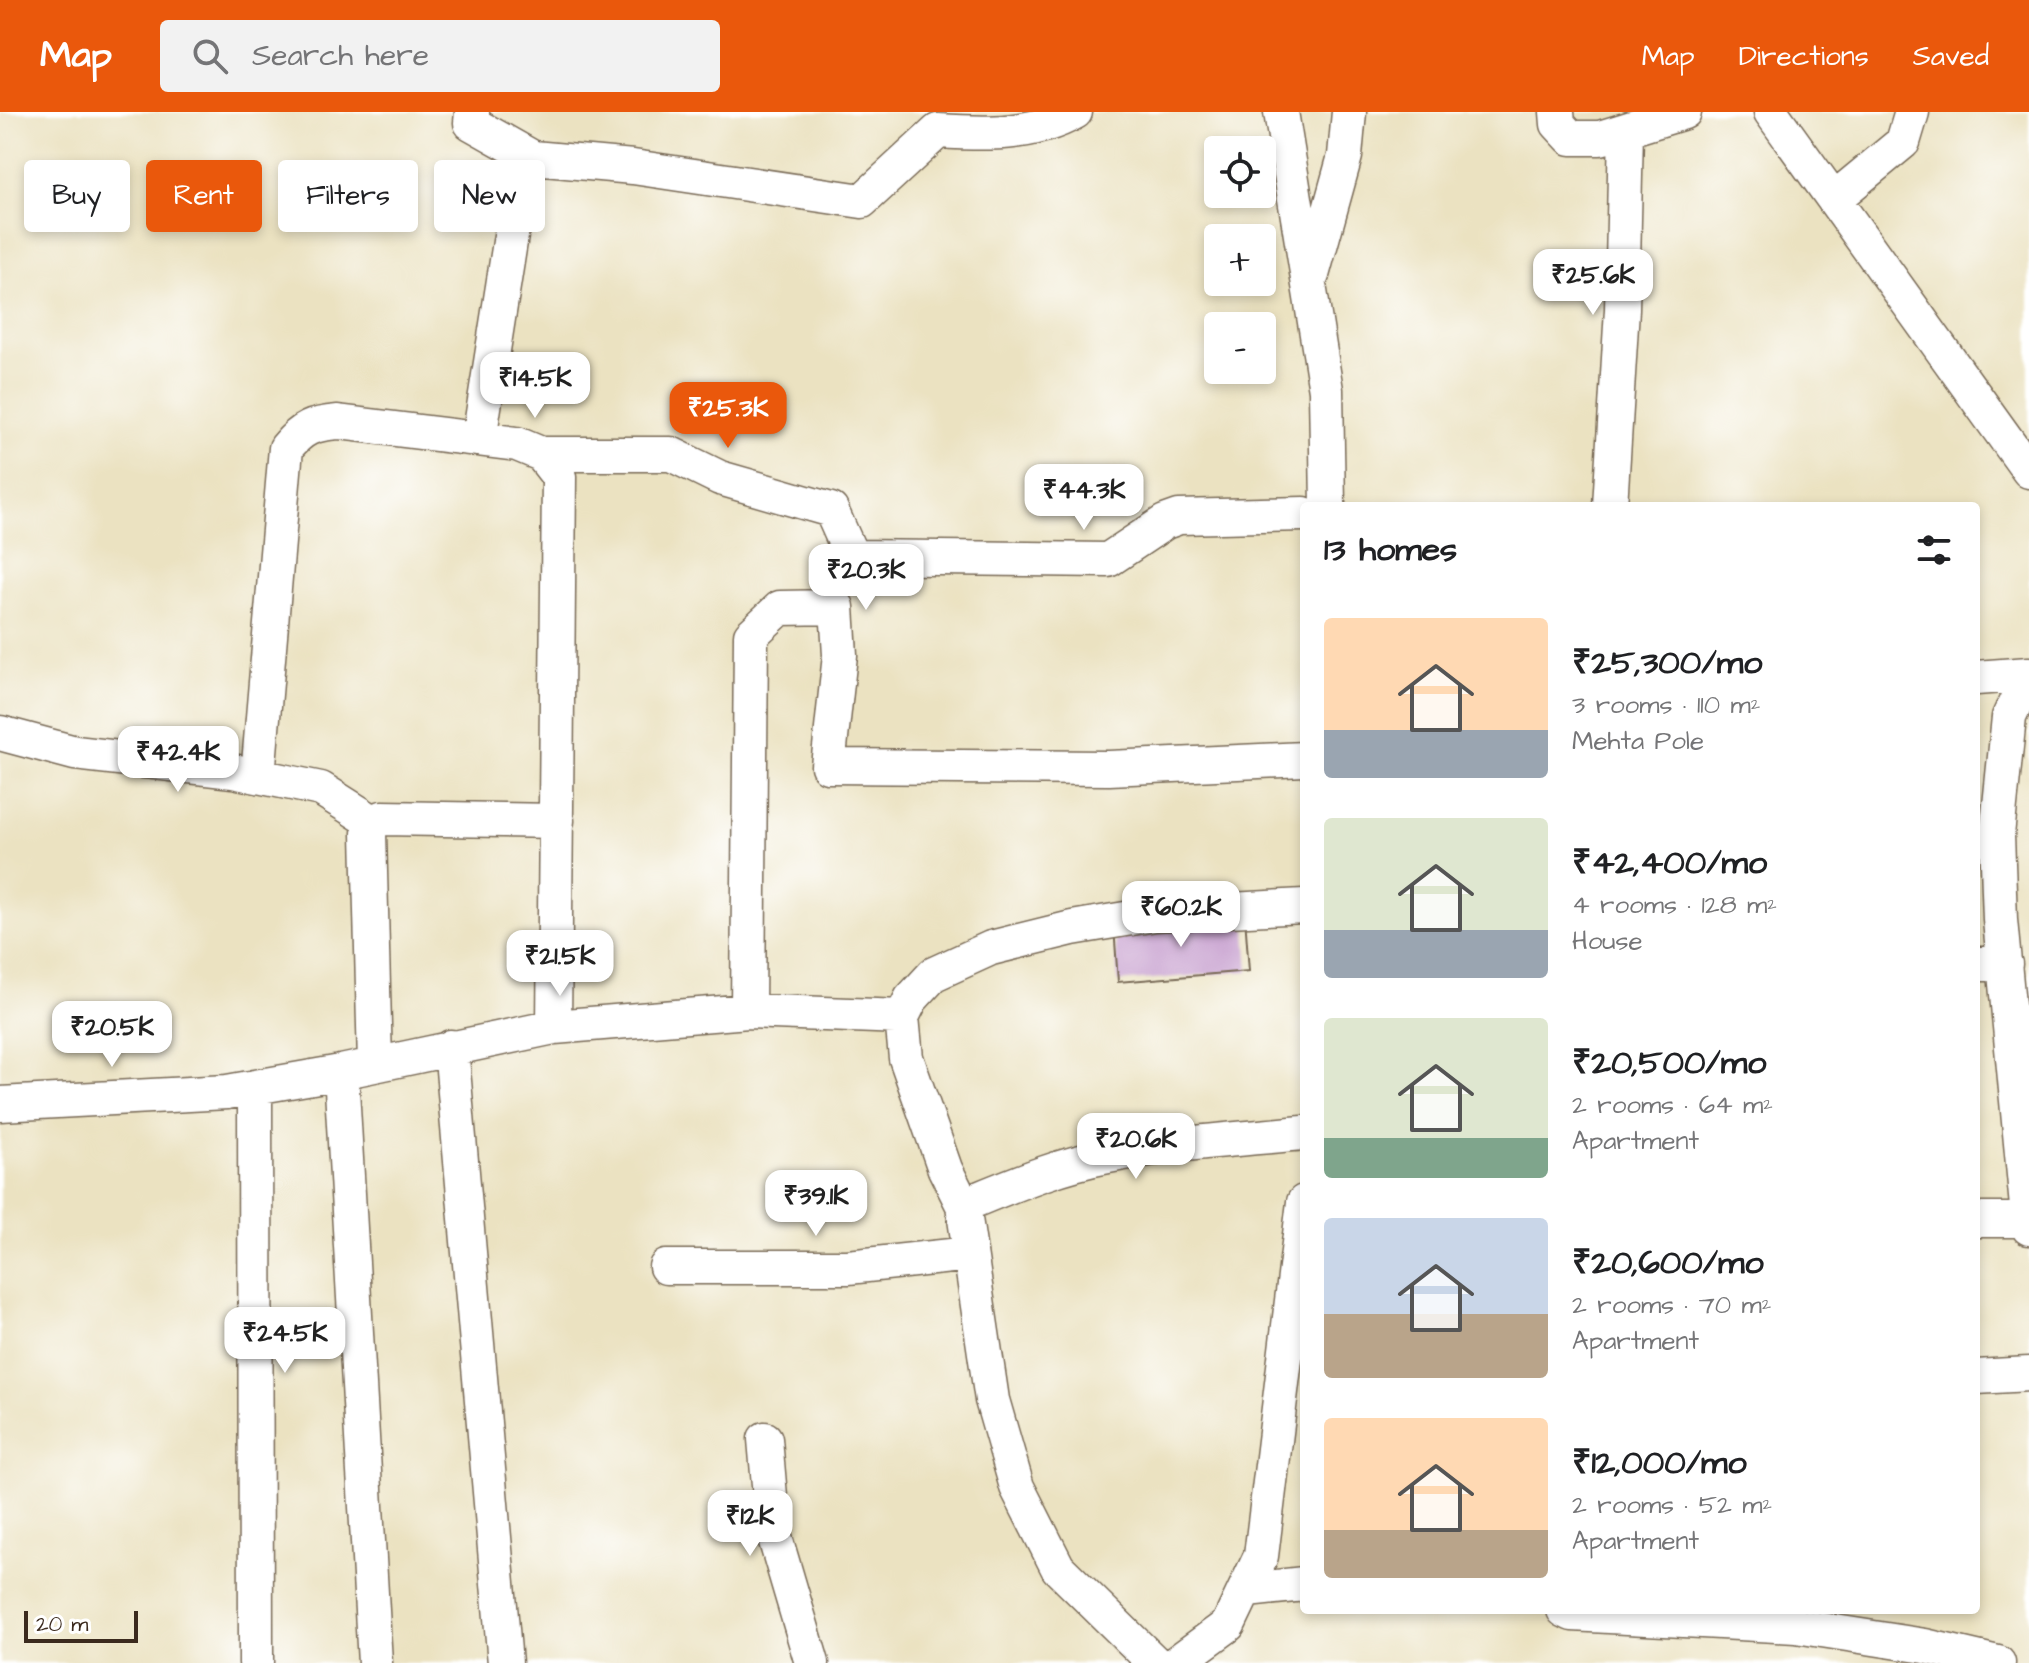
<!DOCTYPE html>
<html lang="en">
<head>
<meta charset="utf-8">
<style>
  :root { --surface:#fff; --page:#f2f2f2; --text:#202124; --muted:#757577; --accent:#ea580c }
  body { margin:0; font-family:"Architects Daughter",sans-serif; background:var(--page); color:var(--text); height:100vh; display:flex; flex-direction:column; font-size:30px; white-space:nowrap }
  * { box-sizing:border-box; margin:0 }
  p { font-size:26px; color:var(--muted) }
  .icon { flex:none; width:44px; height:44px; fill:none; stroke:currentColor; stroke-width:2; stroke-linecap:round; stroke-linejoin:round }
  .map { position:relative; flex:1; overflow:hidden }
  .panel { position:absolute; left:1300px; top:390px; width:680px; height:1112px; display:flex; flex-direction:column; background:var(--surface); border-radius:8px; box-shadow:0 4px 12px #0003 }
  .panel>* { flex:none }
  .hud { position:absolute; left:24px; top:48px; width:760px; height:72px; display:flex; gap:16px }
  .fabs { position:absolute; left:1204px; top:24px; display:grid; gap:16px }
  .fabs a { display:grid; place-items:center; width:72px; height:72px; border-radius:8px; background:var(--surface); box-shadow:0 4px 12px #0003; font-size:40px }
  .scale { position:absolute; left:24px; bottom:20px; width:114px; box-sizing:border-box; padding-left:8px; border:4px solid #3b2a1e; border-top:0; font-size:22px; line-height:28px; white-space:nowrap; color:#3b2a1e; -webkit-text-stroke:6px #fff; paint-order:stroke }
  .price { position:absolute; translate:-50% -68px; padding:0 18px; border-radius:16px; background:#fff; color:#222; font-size:26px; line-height:52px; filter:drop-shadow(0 2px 4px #0008) }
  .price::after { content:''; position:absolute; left:50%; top:48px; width:24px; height:18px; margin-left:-12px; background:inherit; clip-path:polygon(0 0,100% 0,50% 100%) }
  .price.on { background:var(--accent); color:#fff }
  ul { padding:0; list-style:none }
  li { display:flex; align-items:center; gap:24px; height:200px; padding:0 24px }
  li span { display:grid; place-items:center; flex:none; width:224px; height:160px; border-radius:8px; color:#555 }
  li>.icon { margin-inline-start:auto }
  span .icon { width:96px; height:96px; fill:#fffc; stroke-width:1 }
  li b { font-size:34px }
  h2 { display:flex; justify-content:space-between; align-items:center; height:96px; padding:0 24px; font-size:34px }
  .chip { padding:0 28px; border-radius:8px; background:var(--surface); box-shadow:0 4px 12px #0003; font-size:28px; line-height:72px }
  .chip.on { background:var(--accent); color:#fff }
  header { display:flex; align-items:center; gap:48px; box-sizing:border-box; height:112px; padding:0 40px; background:var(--accent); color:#fff }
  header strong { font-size:38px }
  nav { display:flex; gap:44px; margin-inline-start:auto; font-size:28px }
  .search { width:560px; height:72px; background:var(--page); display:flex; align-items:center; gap:20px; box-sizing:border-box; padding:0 28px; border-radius:8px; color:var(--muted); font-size:30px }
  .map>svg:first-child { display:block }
  .building { fill:#c69ece }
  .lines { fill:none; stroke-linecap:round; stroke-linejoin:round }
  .street-casing { stroke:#796a57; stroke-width:37 }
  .street { stroke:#fff; stroke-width:34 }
</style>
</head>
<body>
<header>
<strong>Map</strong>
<div class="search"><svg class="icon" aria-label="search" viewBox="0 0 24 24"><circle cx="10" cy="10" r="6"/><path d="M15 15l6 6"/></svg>Search here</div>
<nav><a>Map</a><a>Directions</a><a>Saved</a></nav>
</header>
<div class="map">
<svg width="2029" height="1551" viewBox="0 0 2029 1551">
  <rect width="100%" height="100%" fill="#fff"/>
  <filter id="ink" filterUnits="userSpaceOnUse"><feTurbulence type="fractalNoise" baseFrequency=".0125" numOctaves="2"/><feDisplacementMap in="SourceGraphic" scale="16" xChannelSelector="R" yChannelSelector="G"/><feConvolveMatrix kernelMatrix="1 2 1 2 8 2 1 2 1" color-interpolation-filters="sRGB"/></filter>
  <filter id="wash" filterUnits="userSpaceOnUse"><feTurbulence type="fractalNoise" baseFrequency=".006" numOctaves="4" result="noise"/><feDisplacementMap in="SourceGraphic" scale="32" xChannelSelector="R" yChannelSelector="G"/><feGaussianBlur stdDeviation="1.8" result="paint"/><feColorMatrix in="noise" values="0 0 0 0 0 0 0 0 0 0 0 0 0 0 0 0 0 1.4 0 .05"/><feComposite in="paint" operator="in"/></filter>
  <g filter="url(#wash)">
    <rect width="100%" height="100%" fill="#ebe2c1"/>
    <g id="blocks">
      <path class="building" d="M1245,805L1249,859L1118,870L1114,815Z"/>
    </g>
  </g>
  <g filter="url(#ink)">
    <use href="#blocks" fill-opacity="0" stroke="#796a57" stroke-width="2"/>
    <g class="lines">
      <g class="street-casing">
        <path id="street" d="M472,0L471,11L533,46L633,55L862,89L938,19C985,22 1033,24 1075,0
          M1281,0L1326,278L1328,394
          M1557,0L1558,12L1571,26H1600L1684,0
          M1771,0L2029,359
          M1834,87L1903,30L1912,0
          M1312,163L1345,44L1349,0
          M479,327L524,41
          M541,342H671L720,366L831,398L852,445L1108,448L1165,410L1179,405L1304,402
          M1610,394L1622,197L1626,18
          M2029,562L2009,605L1997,723L2000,808L2029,1116
          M1976,566L2029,562
          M0,621L75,641L233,659L321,677L373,710
          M258,664L286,336C302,316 313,312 338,310L517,332L541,342L559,365L554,915
          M1976,852H2005
          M748,899L751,523L780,496L837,495L840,543L828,654L1109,656L1304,647
          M451,935L505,1551
          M375,952L369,721L373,710L382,706L557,709
          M341,960L375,1551
          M255,975L256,1551
          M0,992L227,980L341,960L554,915L748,899L902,905
          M963,1093C1010,1074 1058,1053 1108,1044C1173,1031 1239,1027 1304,1021
          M1976,1108H2029
          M666,1155H848L970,1142
          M1976,1265L2029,1262
          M765,1327L773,1419L812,1551
          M1247,1478L1304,1472
          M1564,1498L1572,1502L1796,1514L1925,1534L1998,1551
          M1155,1551L1058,1456L1017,1375L992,1288L963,1093L945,1057L906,946L902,905L911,887L934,862L991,836L1072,816L1155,802L1304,794
          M1176,1551L1228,1513L1261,1444L1304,1090"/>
      </g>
      <use href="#street" class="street"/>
    </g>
  </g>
</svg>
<div class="fabs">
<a><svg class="icon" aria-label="locate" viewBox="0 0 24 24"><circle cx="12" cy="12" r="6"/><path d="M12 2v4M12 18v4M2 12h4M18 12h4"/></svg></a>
<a>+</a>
<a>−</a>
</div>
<div class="scale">20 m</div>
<b class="price" style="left:1593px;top:205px">₹25.6K</b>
<b class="price" style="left:535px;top:308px">₹14.5K</b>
<b class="price on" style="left:728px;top:338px">₹25.3K</b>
<b class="price" style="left:1084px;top:420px">₹44.3K</b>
<b class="price" style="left:866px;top:500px">₹20.3K</b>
<b class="price" style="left:178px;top:682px">₹42.4K</b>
<b class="price" style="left:1181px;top:837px">₹60.2K</b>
<b class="price" style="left:560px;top:886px">₹21.5K</b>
<b class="price" style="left:112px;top:957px">₹20.5K</b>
<b class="price" style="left:1136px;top:1069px">₹20.6K</b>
<b class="price" style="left:816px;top:1126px">₹39.1K</b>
<b class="price" style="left:285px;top:1263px">₹24.5K</b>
<b class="price" style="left:750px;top:1446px">₹12K</b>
<div class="hud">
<a class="chip">Buy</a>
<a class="chip on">Rent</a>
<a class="chip">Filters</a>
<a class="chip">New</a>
</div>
<section class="panel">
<h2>13 homes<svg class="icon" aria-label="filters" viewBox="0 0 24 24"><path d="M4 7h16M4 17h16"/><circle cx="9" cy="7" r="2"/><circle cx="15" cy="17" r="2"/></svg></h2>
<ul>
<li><span style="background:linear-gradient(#ffd9b3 70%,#9aa5b1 0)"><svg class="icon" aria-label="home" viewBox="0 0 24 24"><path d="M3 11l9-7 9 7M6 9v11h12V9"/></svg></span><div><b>₹25,300/mo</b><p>3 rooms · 110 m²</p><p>Mehta Pole</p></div></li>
<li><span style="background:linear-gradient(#dfe7d0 70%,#9aa5b1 0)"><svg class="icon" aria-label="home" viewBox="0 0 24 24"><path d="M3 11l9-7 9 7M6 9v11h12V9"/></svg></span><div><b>₹42,400/mo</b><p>4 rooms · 128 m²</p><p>House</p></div></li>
<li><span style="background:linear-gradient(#dfe7d0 75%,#7fa58c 0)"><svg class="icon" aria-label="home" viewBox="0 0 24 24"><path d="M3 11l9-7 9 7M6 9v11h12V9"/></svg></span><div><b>₹20,500/mo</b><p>2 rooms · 64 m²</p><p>Apartment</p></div></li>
<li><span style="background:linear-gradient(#c9d6e8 60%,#b9a48a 0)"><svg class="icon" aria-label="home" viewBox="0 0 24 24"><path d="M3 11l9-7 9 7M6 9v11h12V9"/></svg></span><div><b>₹20,600/mo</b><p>2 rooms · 70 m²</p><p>Apartment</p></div></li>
<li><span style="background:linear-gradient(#ffd9b3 70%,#b9a48a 0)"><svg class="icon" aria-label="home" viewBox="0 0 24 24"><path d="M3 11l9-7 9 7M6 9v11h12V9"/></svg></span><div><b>₹12,000/mo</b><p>2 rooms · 52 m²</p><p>Apartment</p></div></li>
</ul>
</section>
</div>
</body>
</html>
